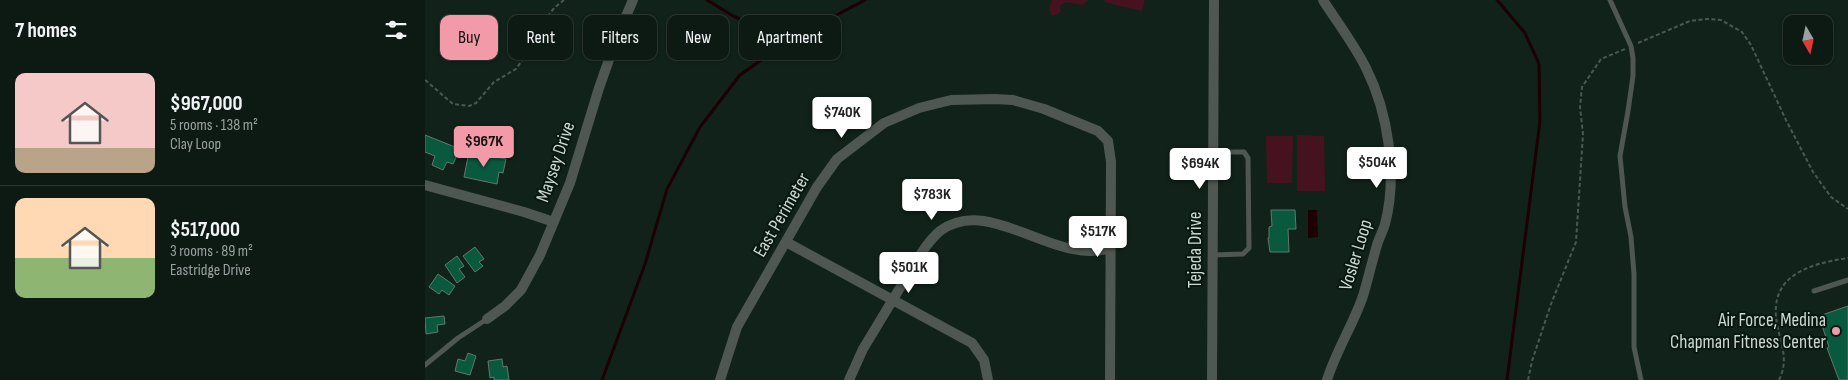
<!DOCTYPE html>
<html lang="en">
<head>
<meta charset="utf-8">
<style>
  :root { --surface:#0d1a14; --page:#16231d; --text:#f1f3f6; --muted:#9aa1a0; --line:#2d3834; --accent:#f39aa9 }
  body { margin:0; font-family:"Sofia Sans Condensed",sans-serif; background:var(--page); color:var(--text); height:100vh; display:flex; flex-direction:column; font-size:19px; white-space:nowrap }
  * { box-sizing:border-box; margin:0 }
  p { font-size:16px; color:var(--muted) }
  .icon { flex:none; width:28px; height:28px; fill:none; stroke:currentColor; stroke-width:2; stroke-linecap:round; stroke-linejoin:round }
  .map { position:relative; flex:1; overflow:hidden }
  .side { display:flex; flex-direction:column; background:var(--surface); width:425px }
  .side>* { flex:none }
  .top-card { position:absolute; left:15px; top:15px; width:475px; height:45px; display:flex; gap:10px }
  .needle { width:32px; rotate:171deg }
  .controls { position:absolute; left:1358px; top:15px; display:grid; gap:10px }
  .controls a { display:grid; place-items:center; width:50px; height:50px; border-radius:10px; background:var(--surface); box-shadow:0 1px 4px #0004,0 0 0 1px var(--line); font-size:25px }
  .price { position:absolute; translate:-50% -42px; padding:0 11px; border-radius:5px; background:#fff; color:#222; font-size:16px; line-height:32px; filter:drop-shadow(0 1px 2px #0008) }
  .price::after { content:''; position:absolute; left:50%; top:30px; width:15px; height:11px; margin-left:-8px; background:inherit; clip-path:polygon(0 0,100% 0,50% 100%) }
  .price.selected { background:var(--accent); color:#111 }
  ul { padding:0; list-style:none }
  li { display:flex; align-items:center; gap:15px; height:125px; padding:0 15px }
  li+li { border-top:1px solid var(--line) }
  li span { display:grid; place-items:center; flex:none; width:140px; height:100px; border-radius:10px; color:#555 }
  li>.icon { margin-inline-start:auto }
  span .icon { width:60px; height:60px; fill:#fffc; stroke-width:1 }
  li b { font-size:21px }
  h2 { display:flex; justify-content:space-between; align-items:center; height:60px; padding:0 15px; font-size:21px }
  .chip { padding:0 18px; border-radius:10px; background:var(--surface); box-shadow:0 1px 4px #0004,0 0 0 1px var(--line); font-size:18px; line-height:45px }
  .chip.selected { background:var(--accent); color:#111 }
  main { display:flex; flex:1; min-height:0 }
  .map>svg:first-child { display:block }
  .green { fill:#471220 }
  .water { fill:#1d0004 }
  .lines { fill:none; stroke-linecap:round; stroke-linejoin:round }
  .stream { stroke:#1d0004; stroke-width:3 }
  .building { fill:#09593f; stroke:#64776e }
  .path { stroke:#4a5952; stroke-width:2; stroke-dasharray:4 2.5; stroke-linecap:butt }
  .lane { stroke:#4f5753; stroke-width:5 }
  .street { stroke:#4f5753; stroke-width:10 }
  .poi-dot { fill:#f39aa9; stroke:#081811; stroke-width:2 }
  .labels { text-anchor:middle; dominant-baseline:central; stroke-width:4; stroke-linejoin:round; paint-order:stroke }
  .street-label { font-size:19px; fill:#ced8d3; stroke:#081811 }
  .poi-label { font-size:19px; fill:#ced8d3; stroke:#081811; text-anchor:end }
</style>
</head>
<body>
<main>
<section class="side">
<h2>7 homes<svg class="icon" aria-label="filters" viewBox="0 0 24 24"><path d="M4 7h16M4 17h16"/><circle cx="9" cy="7" r="2"/><circle cx="15" cy="17" r="2"/></svg></h2>
<ul>
<li><span style="background:linear-gradient(#f6c9c9 75%,#b9a48a 0)"><svg class="icon" aria-label="home" viewBox="0 0 24 24"><path d="M3 11l9-7 9 7M6 9v11h12V9"/></svg></span><div><b>$967,000</b><p>5 rooms · 138 m²</p><p>Clay Loop</p></div></li>
<li><span style="background:linear-gradient(#ffd9b3 60%,#8fb573 0)"><svg class="icon" aria-label="home" viewBox="0 0 24 24"><path d="M3 11l9-7 9 7M6 9v11h12V9"/></svg></span><div><b>$517,000</b><p>3 rooms · 89 m²</p><p>Eastridge Drive</p></div></li>
</ul>
</section>
<div class="map">
<svg width="1423" height="380" viewBox="0 0 1423 380">
  <rect width="100%" height="100%" fill="#11221a"/>
  <path class="green" d="M627,0H664L657,5L641,2L635,6L636,12L627,16L624,10Z
    M680,0H720L717,11L679,2Z
    M872,135L899,136L900,191H872Z
    M841,136H868L867,183H842Z"/>
  <path class="water" d="M883,210H892L893,237L883,238Z"/>
  <g class="lines">
    <path class="stream" d="M282,0L308,16L365,40
      M1072,0L1100,33L1114,64L1115,121L1082,380
      M177,380L220,264L242,189L275,127L315,75L365,40L440,0"/>
  </g>
  <path class="building" d="M0,135L35,149L28,164L22,162L18,170L7,165L10,156L0,152Z
    M44,152L81,159L78,173L74,172L72,184L39,177Z
    M846,210H870L871,229H863L864,252H845L843,238H844V227L847,226Z
    M50,247L59,259L54,262L58,266L50,272L38,256Z
    M32,256L39,266L34,269L40,277L32,283L20,265Z
    M13,274L30,286L24,295L17,290L14,294L4,287Z
    M1423,306V380H1414L1402,348L1404,347L1394,316Z
    M19,316L20,324L12,325L13,332L1,334L0,318Z
    M43,353L51,356L45,375L30,371L33,359L40,361Z
    M77,359L78,367L82,366L84,380H69V377L65,378L63,361Z"/>
  <g class="lines">
    <path class="path" d="M1213,43L1265,21L1283,19L1296,20L1317,32L1326,45L1361,120L1388,172L1406,197L1423,209
      M0,80L28,104L44,106L51,103L69,82L91,69L106,48L116,25L129,8L139,0
      M1103,380L1107,361L1126,304L1151,242L1158,134L1155,107L1157,87L1176,59L1200,49
      M1354,380C1364,360 1356,344 1352,324C1343,275 1384,264 1423,258"/>
    <path class="lane" d="M1185,0L1206,46L1208,58V76L1203,111L1195,156L1200,207L1206,237L1209,274V347L1216,380
      M788,255L818,254L824,248L823,158L819,152H788
      M1389,291L1423,280
      M0,365L33,338L62,319"/>
    <path class="street" d="M898,0C912,22 929,44 941,68C963,112 973,175 960,224C958,231 954,238 952,245C947,262 943,279 938,296C928,325 911,351 902,380
      M0,185L99,212L129,222
      M361,242L547,343L559,360L563,380
      M62,319L80,306L96,290L115,255L145,183L174,88L192,37L208,0
      M295,380L312,327L392,187L412,159L459,123L494,108L526,100L570,99L588,100L619,109L673,131L683,141L686,162L685,380
      M424,380L438,349L493,258C499,249 506,238 515,231C565,194 629,266 685,248
      M787,380L789,0"/>
  </g>
  <circle class="poi-dot" cx="1411" cy="331" r="5"/>
  <g class="labels">
    <g class="street-label">
      <text transform="translate(131 162) rotate(-71)">Maysey Drive</text>
      <text transform="translate(357 215) rotate(-60)">East Perimeter</text>
      <text transform="translate(770 250) rotate(-90)">Tejeda Drive</text>
      <text transform="translate(931 255) rotate(-73)">Vosler Loop</text>
    </g>
    <g class="poi-label">
      <text x="1401" y="320">Air Force, Medina<tspan x="1401" dy="22">Chapman Fitness Center</tspan></text>
    </g>
  </g>
</svg>
<div class="controls">
<a><svg class="needle" viewBox="-14 -14 28 28"><path d="M0-13l5 13h-10z" fill="#e53935"/><path d="M0 13l5-13h-10z" fill="#9aa1a0"/></svg></a>
</div>
<b class="price" style="left:417px;top:139px">$740K</b>
<b class="price selected" style="left:59px;top:168px">$967K</b>
<b class="price" style="left:952px;top:189px">$504K</b>
<b class="price" style="left:775px;top:190px">$694K</b>
<b class="price" style="left:507px;top:221px">$783K</b>
<b class="price" style="left:673px;top:258px">$517K</b>
<b class="price" style="left:484px;top:294px">$501K</b>
<div class="top-card">
<a class="chip selected">Buy</a>
<a class="chip">Rent</a>
<a class="chip">Filters</a>
<a class="chip">New</a>
<a class="chip">Apartment</a>
</div>
</div>
</main>
</body>
</html>
